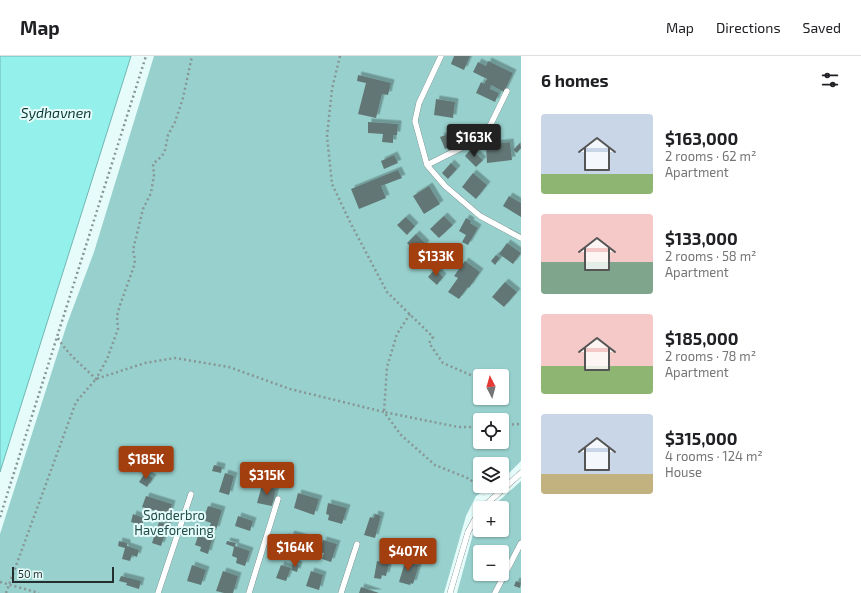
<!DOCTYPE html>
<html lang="en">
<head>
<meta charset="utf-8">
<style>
  :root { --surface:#fff; --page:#f2f2f2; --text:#202124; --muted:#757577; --line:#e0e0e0; --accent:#a33e0f }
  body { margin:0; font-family:"Exo 2",sans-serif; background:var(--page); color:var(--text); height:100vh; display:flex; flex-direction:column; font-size:15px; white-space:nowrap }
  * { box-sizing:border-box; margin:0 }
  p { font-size:13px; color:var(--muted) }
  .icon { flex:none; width:22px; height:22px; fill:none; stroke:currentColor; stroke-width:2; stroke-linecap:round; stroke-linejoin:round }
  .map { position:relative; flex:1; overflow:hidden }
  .drawer { display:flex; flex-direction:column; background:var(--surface); width:340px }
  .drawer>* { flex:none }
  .needle { width:26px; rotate:354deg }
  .controls { position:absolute; left:473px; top:313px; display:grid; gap:8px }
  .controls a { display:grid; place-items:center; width:36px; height:36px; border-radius:4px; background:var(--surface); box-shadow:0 1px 3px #0004; font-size:20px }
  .scale { position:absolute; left:12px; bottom:10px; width:102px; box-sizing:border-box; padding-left:4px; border:2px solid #262f2f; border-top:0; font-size:11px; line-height:14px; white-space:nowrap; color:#262f2f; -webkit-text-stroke:3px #e5fcfa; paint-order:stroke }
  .price { position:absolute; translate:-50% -34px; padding:0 9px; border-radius:4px; background:var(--accent); color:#fff; font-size:13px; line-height:26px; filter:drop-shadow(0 1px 2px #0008) }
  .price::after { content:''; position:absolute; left:50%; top:24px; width:12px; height:9px; margin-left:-6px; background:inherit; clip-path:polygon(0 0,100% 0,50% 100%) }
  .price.on { background:#222; color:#fff }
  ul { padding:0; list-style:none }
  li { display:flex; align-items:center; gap:12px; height:100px; padding:0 20px }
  li span { display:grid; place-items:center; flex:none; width:112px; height:80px; border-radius:4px; color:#555 }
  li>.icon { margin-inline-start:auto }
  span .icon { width:48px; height:48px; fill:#fffc; stroke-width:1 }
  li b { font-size:17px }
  h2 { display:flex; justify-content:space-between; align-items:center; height:48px; padding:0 20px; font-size:17px }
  header { display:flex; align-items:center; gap:24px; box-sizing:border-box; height:56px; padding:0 20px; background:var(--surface); border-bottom:1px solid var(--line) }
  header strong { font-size:19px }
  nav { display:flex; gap:22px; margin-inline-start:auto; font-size:14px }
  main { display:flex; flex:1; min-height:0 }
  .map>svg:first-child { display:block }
  .green { fill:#98d0cd; fill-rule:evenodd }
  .water { fill:#93f0eb; stroke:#72b6b3 }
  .building { fill:#627775; filter:url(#shadow) }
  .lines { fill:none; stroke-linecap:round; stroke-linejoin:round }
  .service-casing { stroke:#607573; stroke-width:6 }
  .path { stroke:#869695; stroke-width:2.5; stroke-dasharray:2 3; stroke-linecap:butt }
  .service { stroke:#fff; stroke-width:5.5 }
  .labels { text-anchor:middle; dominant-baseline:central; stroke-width:4; stroke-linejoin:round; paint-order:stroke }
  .park-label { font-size:13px; fill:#224d4b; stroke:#e5fcfa }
  .water-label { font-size:14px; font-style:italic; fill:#093836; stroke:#e5fcfa }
</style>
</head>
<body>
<header>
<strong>Map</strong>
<nav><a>Map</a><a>Directions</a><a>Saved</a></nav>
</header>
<main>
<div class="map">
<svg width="521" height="537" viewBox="0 0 521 537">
  <defs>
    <filter id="shadow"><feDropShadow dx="3.5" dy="-3.5" stdDeviation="0" flood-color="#0004"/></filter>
  </defs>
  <rect width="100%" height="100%" fill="#e5fcfa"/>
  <path class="green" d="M154,0H521V405L502,424V408H480V430H491L476,440L466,460L444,537H0V478L67,268L94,196ZM480,320H502V342H480ZM480,364H502V386H480Z
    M521,425V537H457L473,478L480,466V474H502V452H491ZM480,496H502V518H480Z"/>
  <path class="water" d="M0,0H131L0,416Z"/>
  <path class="building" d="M454,0H470L464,14L451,8Z
    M488,5L513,17L504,36L491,29L490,33L499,37L495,46L476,37L481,26L484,28L487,23L473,16L478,6L486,10Z
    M358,19L391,27L388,39L382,38L376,62L358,58L366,27L357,25Z
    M436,43L455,46L453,62L434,59Z
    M368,66L398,68L397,79H393V87L382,86L383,78L368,77Z
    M457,75L462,87L445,93L440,81Z
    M510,86L512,104L487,107L486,89Z
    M520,87L521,92L517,97L513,94Z
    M471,93L483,104L476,111L465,100Z
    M394,99L398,107L384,113L381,105Z
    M451,107L457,113L448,123L442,117Z
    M398,114L402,122L381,130L386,142L359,153L351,133Z
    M473,117L487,129L476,143L462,131Z
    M429,130L440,148L424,158L413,140Z
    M509,140L521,147V161L503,150Z
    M444,160L453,169L439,182L430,173Z
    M406,161L415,170L407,179L397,169Z
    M466,162L471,165L470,167L478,172L468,189L462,186L466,179L459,175Z
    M416,178L426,188L421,194L417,189L413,193L407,187Z
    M507,187L521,197L513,208L499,198Z
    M496,199L500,202L495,209L491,205Z
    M465,205L480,216L469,232L468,231L459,243L448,236L458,222L454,220Z
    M435,213L443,221L437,229L428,221Z
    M505,226L517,236L504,251L492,241Z
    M214,409L222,411L221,417L212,415Z
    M145,417L153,422L147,431L139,426Z
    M225,417L234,420L229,439L219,436Z
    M262,429L276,433L272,450L257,447Z
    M298,437L319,443L314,459L294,452Z
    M146,440L172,448L169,459L142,451Z
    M328,447L347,452L342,468L328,464L329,459L326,458Z
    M208,450L222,454L216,474L209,472L211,467L203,464Z
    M133,458L144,462L142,469L131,466Z
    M375,458L381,460L375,482L364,479L370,461L374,462Z
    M238,460L253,465L250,475L235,470Z
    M159,466L168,469L161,490L152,487Z
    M291,478L309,483L307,492L295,489L294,493L282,490L284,481L289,482Z
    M198,480L212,484L208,498L200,495L201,491L195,489Z
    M323,484L337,488L331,506L322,503L324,497L320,496Z
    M119,485L127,487V490L139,494L137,501L132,499L130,505L122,503L125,492L118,490Z
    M227,485L236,487L235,490L250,495L245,510L236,507L237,502L232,500L234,491L226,488Z
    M405,490L413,492L411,498L403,495Z
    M403,499L410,501L408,507L419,509L413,528L411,527L410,529L399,526L405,506L401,505Z
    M377,505L389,508L386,520L382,519L381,523L374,522Z
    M293,507L299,509L297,516L291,514Z
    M192,509L206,514L201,529L187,525Z
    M281,509L291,512L286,525L276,522Z
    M223,515L238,520L233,537H224L216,535Z
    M311,515L323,519L319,534L306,530Z
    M121,520L141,525L139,533L126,529L127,527L119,525Z
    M516,525L521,527L520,532L514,530Z
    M361,531L379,537H359Z"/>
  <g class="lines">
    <g class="service-casing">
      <path id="service" d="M441,0L419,47L415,65L427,109L445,130L480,160L521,182
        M427,109L485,80L507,35
        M482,452L521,417
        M158,537L191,438
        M249,537L278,443
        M341,537L357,488
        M450,537L468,476L480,454
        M495,537L521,487"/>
    </g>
    <path class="path" d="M340,0L332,33L327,80L332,128L351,168L387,236L433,281L429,287L443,307L480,323
      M410,258L397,278L387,311L384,356L458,371H480
      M58,282C68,299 82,309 96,323L107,303L118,273L117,260L119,252L134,210L135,204L133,194L143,153L151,137L154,119L153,108L162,100L165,94L168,79L175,66L183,42L192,0
      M502,369L521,368
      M0,461L146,0
      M0,526L39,537
      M6,537L76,346L96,323L145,307L175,302L229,311L290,333L384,356L401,379L435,409L470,423L484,439"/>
    <use href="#service" class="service"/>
  </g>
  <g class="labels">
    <g class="park-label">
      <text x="174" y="459">Sønderbro<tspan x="174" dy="15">Haveforening</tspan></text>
    </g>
    <g class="water-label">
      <text x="56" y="56">Sydhavnen</text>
    </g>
  </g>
</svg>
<div class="controls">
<a><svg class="needle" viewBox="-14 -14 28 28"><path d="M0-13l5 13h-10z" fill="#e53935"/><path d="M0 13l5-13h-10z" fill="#757577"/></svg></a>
<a><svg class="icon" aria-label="locate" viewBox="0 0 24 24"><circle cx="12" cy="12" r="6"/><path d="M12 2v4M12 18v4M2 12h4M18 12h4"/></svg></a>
<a><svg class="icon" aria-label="layers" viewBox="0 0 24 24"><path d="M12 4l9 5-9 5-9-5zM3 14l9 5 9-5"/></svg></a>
<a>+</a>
<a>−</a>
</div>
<div class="scale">50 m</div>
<b class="price on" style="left:474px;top:102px">$163K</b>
<b class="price" style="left:436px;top:221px">$133K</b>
<b class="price" style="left:146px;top:424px">$185K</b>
<b class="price" style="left:267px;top:440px">$315K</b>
<b class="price" style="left:295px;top:512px">$164K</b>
<b class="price" style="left:408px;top:516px">$407K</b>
</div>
<section class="drawer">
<h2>6 homes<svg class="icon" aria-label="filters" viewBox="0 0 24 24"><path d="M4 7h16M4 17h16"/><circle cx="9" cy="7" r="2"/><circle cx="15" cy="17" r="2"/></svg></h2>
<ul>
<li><span style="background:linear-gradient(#c9d6e8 75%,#8fb573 0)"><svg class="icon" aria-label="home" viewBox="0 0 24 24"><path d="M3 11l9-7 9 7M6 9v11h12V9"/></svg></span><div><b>$163,000</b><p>2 rooms · 62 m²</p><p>Apartment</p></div></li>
<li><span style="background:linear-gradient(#f6c9c9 60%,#7fa58c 0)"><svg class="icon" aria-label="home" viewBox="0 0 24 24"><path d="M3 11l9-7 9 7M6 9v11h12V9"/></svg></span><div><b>$133,000</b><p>2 rooms · 58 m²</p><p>Apartment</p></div></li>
<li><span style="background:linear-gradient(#f6c9c9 65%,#8fb573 0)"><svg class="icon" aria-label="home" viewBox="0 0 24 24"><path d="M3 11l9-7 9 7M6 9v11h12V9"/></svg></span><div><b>$185,000</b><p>2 rooms · 78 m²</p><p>Apartment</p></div></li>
<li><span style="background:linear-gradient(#c9d6e8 75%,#c2b280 0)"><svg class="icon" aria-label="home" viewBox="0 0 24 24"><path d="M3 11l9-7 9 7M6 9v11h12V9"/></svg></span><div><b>$315,000</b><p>4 rooms · 124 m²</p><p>House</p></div></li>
</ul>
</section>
</main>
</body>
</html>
